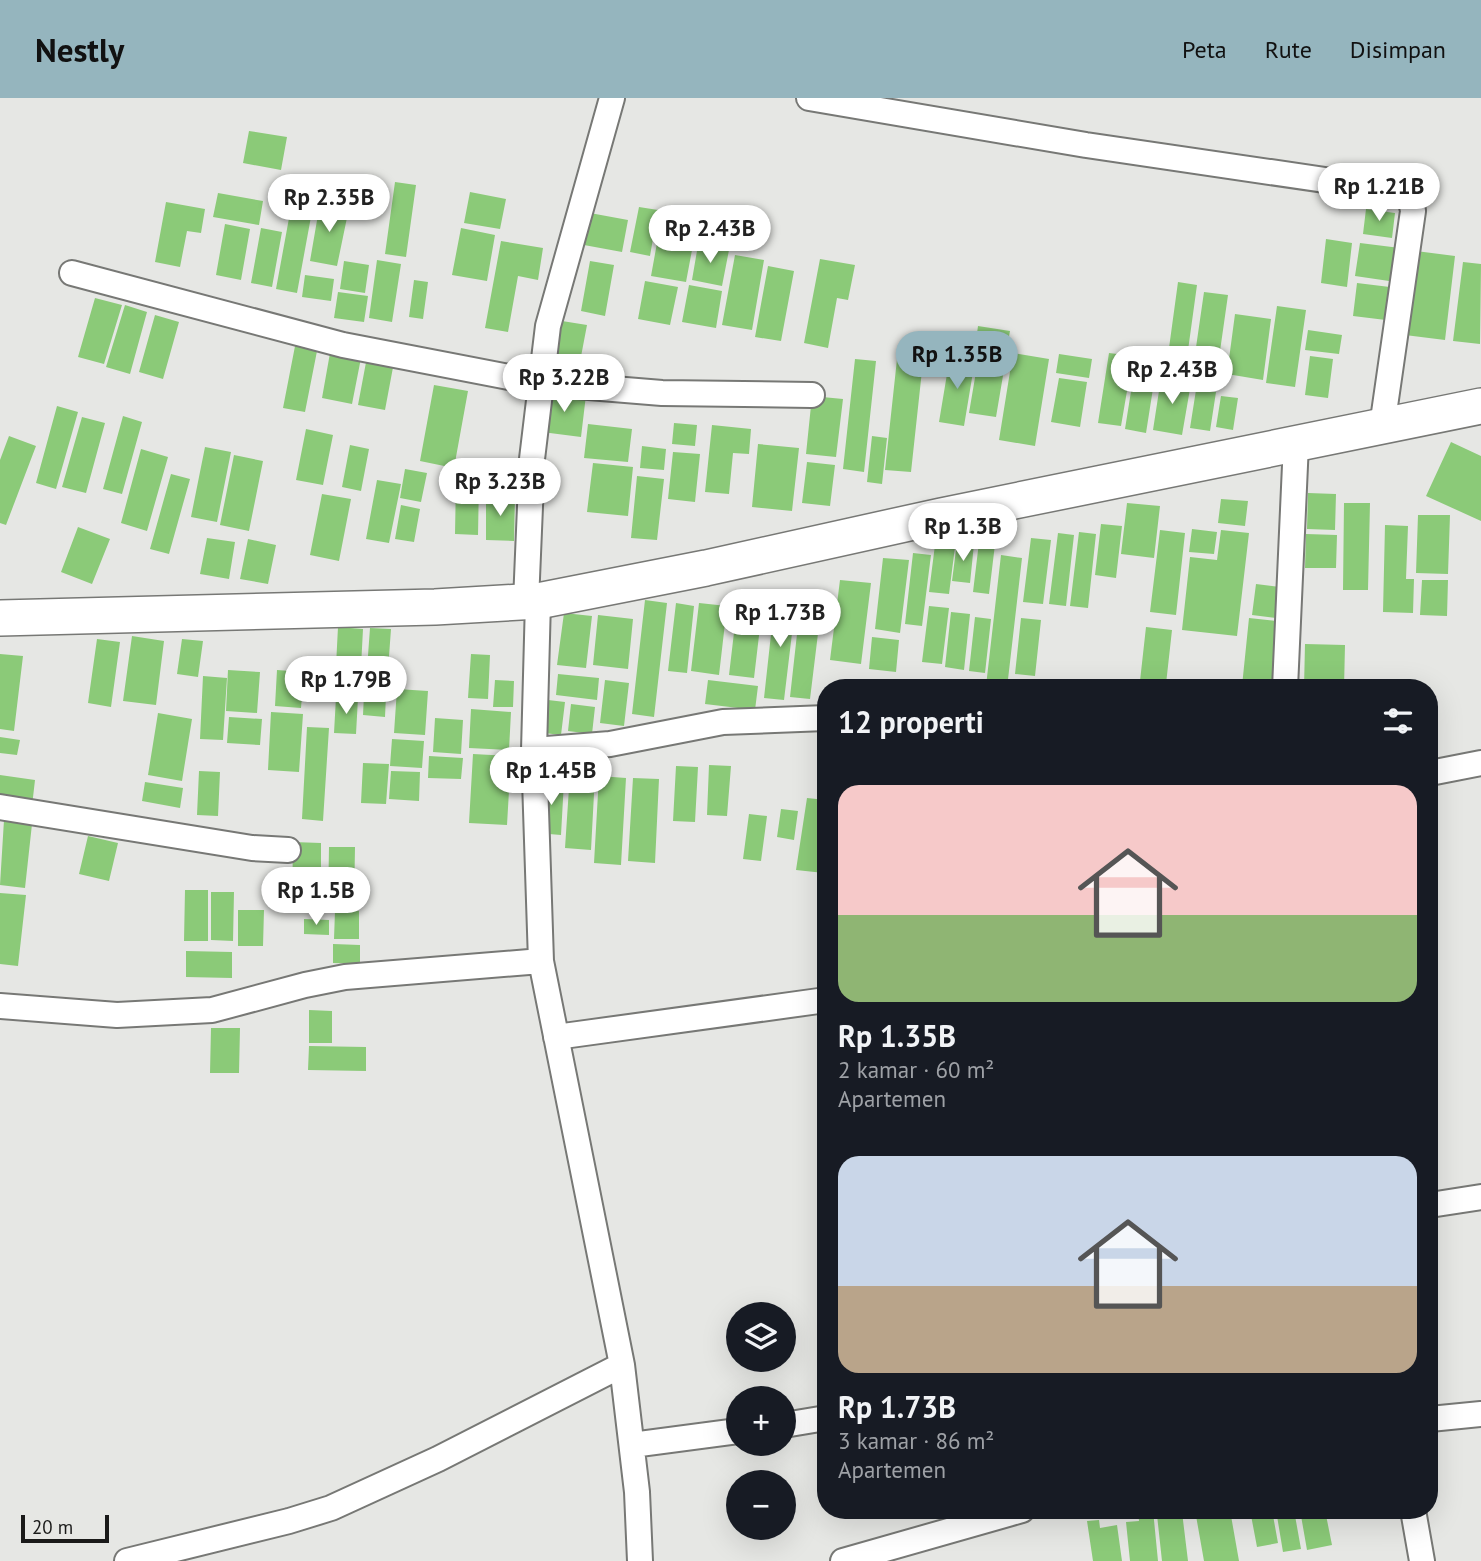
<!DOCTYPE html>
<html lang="id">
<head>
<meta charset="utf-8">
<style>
  :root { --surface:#171b24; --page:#242831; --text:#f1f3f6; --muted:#9ea1a6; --accent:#95b5be }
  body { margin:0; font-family:"PT Sans",sans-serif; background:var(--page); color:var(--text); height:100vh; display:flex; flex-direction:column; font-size:26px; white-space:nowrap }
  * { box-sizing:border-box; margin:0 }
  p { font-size:23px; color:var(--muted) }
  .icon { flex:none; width:38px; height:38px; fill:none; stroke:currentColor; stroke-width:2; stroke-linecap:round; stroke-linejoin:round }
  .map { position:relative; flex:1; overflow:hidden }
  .panel { position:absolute; left:817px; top:581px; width:621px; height:840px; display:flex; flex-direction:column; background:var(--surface); border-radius:28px; box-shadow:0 7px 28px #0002 }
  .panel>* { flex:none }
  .tools { position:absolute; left:726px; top:1204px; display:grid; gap:14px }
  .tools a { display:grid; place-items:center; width:70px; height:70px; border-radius:50%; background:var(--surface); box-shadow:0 7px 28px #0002; font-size:35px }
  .scale { position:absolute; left:21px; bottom:18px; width:88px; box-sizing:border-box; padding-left:7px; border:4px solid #1a1a19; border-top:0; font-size:19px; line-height:24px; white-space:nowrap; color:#1a1a19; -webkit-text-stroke:5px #e6e7e4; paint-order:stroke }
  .price { position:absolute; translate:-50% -60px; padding:0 16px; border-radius:24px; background:#fff; color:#222; font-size:23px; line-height:46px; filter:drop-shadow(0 2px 4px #0008) }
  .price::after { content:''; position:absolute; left:50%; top:42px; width:21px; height:16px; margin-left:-10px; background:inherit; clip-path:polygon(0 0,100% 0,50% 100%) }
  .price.on { background:var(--accent); color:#111 }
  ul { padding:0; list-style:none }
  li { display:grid; align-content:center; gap:14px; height:371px; padding:0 21px }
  li span { display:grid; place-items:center; height:217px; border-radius:21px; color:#555 }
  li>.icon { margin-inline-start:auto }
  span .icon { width:126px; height:126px; fill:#fffc; stroke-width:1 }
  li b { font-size:30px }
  h2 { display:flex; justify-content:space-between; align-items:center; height:84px; padding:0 21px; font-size:30px }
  header { display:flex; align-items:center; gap:42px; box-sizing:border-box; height:98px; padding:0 35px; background:var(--accent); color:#111 }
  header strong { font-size:33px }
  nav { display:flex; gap:38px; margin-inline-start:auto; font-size:24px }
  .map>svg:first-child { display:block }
  .building { fill:#8bca78 }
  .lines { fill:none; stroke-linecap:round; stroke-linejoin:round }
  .street-casing { stroke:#777875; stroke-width:28 }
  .secondary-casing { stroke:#777875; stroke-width:38 }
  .street { stroke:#fff; stroke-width:24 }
  .secondary { stroke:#fff; stroke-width:35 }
</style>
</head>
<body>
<header>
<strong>Nestly</strong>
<nav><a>Peta</a><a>Rute</a><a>Disimpan</a></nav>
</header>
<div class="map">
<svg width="1481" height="1463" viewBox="0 0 1481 1463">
  <rect width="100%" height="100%" fill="#e6e7e4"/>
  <path class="building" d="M249,33L287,39L281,72L243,65Z
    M296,82L317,86L297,195L276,191Z
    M395,84L416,87L406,159L385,156Z
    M470,94L506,101L500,131L464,125Z
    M218,95L263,103L259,127L213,119Z
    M166,104L205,111L201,135L187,133L180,169L155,164Z
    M320,105L349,110L337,168L310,163Z
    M639,109L658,112L650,158L630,154Z
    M1366,111L1395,115L1392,140L1363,136Z
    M590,115L628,122L622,154L584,147Z
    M225,126L250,131L241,182L216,177Z
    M261,130L282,134L272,189L251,185Z
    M461,130L495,137L487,183L452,177Z
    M1326,141L1352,145L1347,189L1321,185Z
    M501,143L543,150L538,182L518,178L508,234L485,230Z
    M657,145L692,152L686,184L651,178Z
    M1360,145L1400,150L1396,184L1355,178Z
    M698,147L729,152L722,188L692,182Z
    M1416,153L1455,158L1445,242L1405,237Z
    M735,157L764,162L752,232L722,227Z
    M820,161L855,167L848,202L837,200L828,250L804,245Z
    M377,162L401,166L392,224L369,220Z
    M344,163L369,167L365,195L340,191Z
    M590,163L614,167L605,218L581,213Z
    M1463,164L1481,166L1480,246L1453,243Z
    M768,168L794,173L781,243L755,239Z
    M305,177L334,181L331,203L302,199Z
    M414,182L428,184L423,221L409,219Z
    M645,183L678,189L670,227L638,221Z
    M1178,184L1197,187L1185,274L1166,272Z
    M1357,185L1398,190L1394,223L1353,218Z
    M689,187L722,193L716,230L682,224Z
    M338,194L368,198L364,224L334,220Z
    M1204,194L1228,197L1216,281L1192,277Z
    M95,200L122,207L104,266L78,259Z
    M125,207L147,214L130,276L106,269Z
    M1277,208L1306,212L1295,289L1266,285Z
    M1235,216L1271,221L1263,282L1227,276Z
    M155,217L179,224L163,281L139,274Z
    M562,223L587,227L579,269L554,264Z
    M978,228L1010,233L1006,255L975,250Z
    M1308,232L1342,237L1339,256L1305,252Z
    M296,243L318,248L305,314L283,310Z
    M898,252L924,254L911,374L885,372Z
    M330,255L361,260L352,306L322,300Z
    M1013,255L1049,261L1035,348L999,342Z
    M1109,255L1133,258L1121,328L1098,325Z
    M979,256L1006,260L996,319L969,315Z
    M1059,256L1092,261L1089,280L1056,275Z
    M950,258L975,262L964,328L939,324Z
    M1310,258L1333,261L1328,300L1305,297Z
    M367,259L394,264L385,312L358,307Z
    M855,261L876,263L864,374L843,371Z
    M1136,262L1157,265L1146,335L1125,331Z
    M1059,280L1087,284L1080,329L1051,324Z
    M1161,280L1191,285L1182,337L1153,332Z
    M434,287L468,293L454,370L420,363Z
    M1196,292L1216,294L1210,333L1190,330Z
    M547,293L586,297L581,339L542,334Z
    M812,298L843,301L836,359L806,356Z
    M1221,298L1238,300L1233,332L1216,329Z
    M57,308L78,314L56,391L36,385Z
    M123,318L142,324L122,396L103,391Z
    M82,319L105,325L86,395L62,389Z
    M674,325L697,327L695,348L672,346Z
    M588,326L632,331L628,364L584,360Z
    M712,327L751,331L749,356L733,355L729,396L705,394Z
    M306,331L333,337L323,387L296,382Z
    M9,338L36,348L6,427L0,425V362Z
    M872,338L887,340L882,386L867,384Z
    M1451,344L1481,358V423L1426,398Z
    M758,346L799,350L792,413L752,409Z
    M350,347L369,351L361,393L342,389Z
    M642,348L666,351L664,372L640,370Z
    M205,349L231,354L217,424L191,419Z
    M141,351L168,359L147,433L121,425Z
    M673,354L700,356L695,404L668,401Z
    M234,357L263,363L249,433L220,427Z
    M807,364L835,367L830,408L802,405Z
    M593,365L633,369L628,418L587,414Z
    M482,368L515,369L514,394H482Z
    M405,371L427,375L421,404L400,400Z
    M171,376L190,381L169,456L150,451Z
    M637,378L664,381L657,442L631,440Z
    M377,382L401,386L389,445L366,441Z
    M456,382L479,383L478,437L455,436Z
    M1308,395L1336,396L1335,432L1307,431Z
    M322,396L351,401L339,463L310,457Z
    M486,398H515L514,443L486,442Z
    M1221,401L1248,403L1245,428L1218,425Z
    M1127,405L1160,408L1154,460L1121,456Z
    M1344,405H1370L1368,492H1343Z
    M401,407L420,411L414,444L395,441Z
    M1418,417H1450L1448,476L1416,475Z
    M1101,426L1122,428L1116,480L1095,477Z
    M1385,427L1408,428L1406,481H1414L1413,515L1383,514Z
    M78,429L110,441L92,486L61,474Z
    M1192,431L1217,434L1214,456L1189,454Z
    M1160,432L1185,435L1176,517L1150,514Z
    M1221,432L1249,435L1237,538L1182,532L1190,459L1217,462Z
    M1079,434L1096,436L1088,510L1070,508Z
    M1058,435L1074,437L1066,508L1049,506Z
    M980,436L996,438L989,496L973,494Z
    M1306,436L1337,437L1336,470H1305Z
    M936,439L956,441L949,496L929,494Z
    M207,440L235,444L229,481L200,476Z
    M1031,440L1051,442L1043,506L1023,504Z
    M248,441L276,447L268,486L240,481Z
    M957,444L974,446L970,485L952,483Z
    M913,455L931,457L922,528L905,526Z
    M1001,457L1022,460L1007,590L986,588Z
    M883,460L909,462L900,535L875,531Z
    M840,482L871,485L861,566L830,562Z
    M1422,482H1448L1447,518L1420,517Z
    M1256,486L1288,490L1284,521L1252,517Z
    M775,500L796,502L784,602L764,600Z
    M645,502L667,505L654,619L632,616Z
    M676,505L694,508L687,575L668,573Z
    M699,505L727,508L719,577L691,573Z
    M929,508L949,510L942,566L922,564Z
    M737,509L762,512L754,580L729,577Z
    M800,509L821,511L810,601L790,599Z
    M951,514L970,516L964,572L945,569Z
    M564,515L592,518L586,570L557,567Z
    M598,517L633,521L628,571L593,567Z
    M975,519L991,521L985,575L969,573Z
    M1021,520L1041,522L1035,578L1015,576Z
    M1249,520L1285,524L1277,590L1242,588Z
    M338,529L363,531L360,588L335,587Z
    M1146,529L1172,532L1166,586L1140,583Z
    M370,530L391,531L388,572L367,571Z
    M132,538L164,543L156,607L123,603Z
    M872,539L899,542L896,574L869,571Z
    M97,541L120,544L111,609L88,605Z
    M182,541L203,543L198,579L177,576Z
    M1305,546L1345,547L1344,590H1304Z
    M0,556L23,558L14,633L0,631Z
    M471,556L490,557L488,601L468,600Z
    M228,572L260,574L257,615L226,613Z
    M277,572L304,574L301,610L275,608Z
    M365,575L387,576L385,619L363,617Z
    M558,576L599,580L597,602L556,597Z
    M203,578L227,580L223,642L200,641Z
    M495,582L514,583L513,609H493Z
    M605,582L629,585L624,628L600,625Z
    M708,582L758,588L755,612L705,606Z
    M397,591L428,593L425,637L394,635Z
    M336,599L358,600L356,636L334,635Z
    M548,602L565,604L561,637L544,635Z
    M571,606L595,609L592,636L568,633Z
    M471,611L511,614L509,652L469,650Z
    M271,614L303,616L299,674L268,672Z
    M158,615L192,621L182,683L148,677Z
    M229,619L262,621L260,647L227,645Z
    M435,620L463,622L461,656L433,654Z
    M307,629L329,630L323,723L302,721Z
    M0,639L20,642L17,657L0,655Z
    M392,641L424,643L422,670L390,668Z
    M473,656L511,658L507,727L469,725Z
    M429,658L463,660L461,681L428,680Z
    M363,665L389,666L386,706L361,705Z
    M709,667L731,668L727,718L707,717Z
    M676,668L698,669L695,724L673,723Z
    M199,673L220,674L218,718L197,717Z
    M391,673L420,674L419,703L389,701Z
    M570,675L595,677L591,752L565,750Z
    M0,677L35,682L32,708L0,704Z
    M599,678L626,680L621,767L594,765Z
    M633,680L659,681L655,765L628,763Z
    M540,681L564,683L561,737L537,735Z
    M145,684L183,690L180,710L142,703Z
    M807,700L826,702L824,775L796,772Z
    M781,711L798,713L794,742L777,739Z
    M749,716L767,718L761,763L743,761Z
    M4,722L32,726L25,790L0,787Z
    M88,738L118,745L109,783L79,776Z
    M293,744L321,745V807H292Z
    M329,749H355L354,807H328Z
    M185,792H208V843H184Z
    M211,794H234L233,843L211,842Z
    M0,795L26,797L18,868L0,866Z
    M238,812H264L263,848H238Z
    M335,813H359V841H334Z
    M304,821L329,822V837L304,836Z
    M333,846L360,847V866L333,865Z
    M186,853L232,854V880L186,879Z
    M309,912L332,913V945H309Z
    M211,930H240L239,975H210Z
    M309,948L366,949V973L308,972Z
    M1138,1412H1153L1158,1463H1130L1126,1424L1139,1423Z
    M1195,1412H1230L1239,1463H1204Z
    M1250,1412H1272L1278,1445L1257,1449Z
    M1276,1412H1294L1301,1451L1283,1454Z
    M1300,1412H1325L1332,1447L1307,1452Z
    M1182,1414L1188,1463H1162L1157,1417Z
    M1099,1422L1100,1430L1117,1427L1122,1463H1093L1087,1423Z"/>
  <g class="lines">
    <g class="street-casing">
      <path id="street" d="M809,0L1086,47L1386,91L1401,96L1411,103L1413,113L1382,329
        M72,175L343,247L540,285L662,295L812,297
        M538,503L534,652L541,863L622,1267L637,1394L640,1463
        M526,504L532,361L548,228L612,0
        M1285,590L1296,345
        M534,652L610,646L723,624L826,620
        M1430,675L1481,665
        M0,709L252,750L288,752
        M0,908L117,917L212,912L305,887L345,879L541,863
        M556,939L826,902
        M1430,1107L1481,1099
        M1430,1321L1481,1316
        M784,1327L826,1320
        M632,1347L738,1333
        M1413,1412L1422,1463
        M127,1463L289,1423L331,1410L438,1361L622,1267
        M843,1463L1022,1412"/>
    </g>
    <g class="secondary-casing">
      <path id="secondary" d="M0,520L435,509L538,503L706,470L941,418L1481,308"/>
    </g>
    <use href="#street" class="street"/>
    <use href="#secondary" class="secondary"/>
  </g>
</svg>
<div class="tools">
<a><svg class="icon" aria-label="layers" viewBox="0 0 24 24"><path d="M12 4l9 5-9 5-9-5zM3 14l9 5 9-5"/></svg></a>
<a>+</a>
<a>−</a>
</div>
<div class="scale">20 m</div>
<b class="price" style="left:1379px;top:125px">Rp 1.21B</b>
<b class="price" style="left:329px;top:136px">Rp 2.35B</b>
<b class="price" style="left:710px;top:167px">Rp 2.43B</b>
<b class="price on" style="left:957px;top:293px">Rp 1.35B</b>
<b class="price" style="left:1172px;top:308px">Rp 2.43B</b>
<b class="price" style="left:564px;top:316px">Rp 3.22B</b>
<b class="price" style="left:500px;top:420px">Rp 3.23B</b>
<b class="price" style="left:963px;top:465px">Rp 1.3B</b>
<b class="price" style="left:780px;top:551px">Rp 1.73B</b>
<b class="price" style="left:346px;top:618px">Rp 1.79B</b>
<b class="price" style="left:551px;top:709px">Rp 1.45B</b>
<b class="price" style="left:316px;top:829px">Rp 1.5B</b>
<section class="panel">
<h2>12 properti<svg class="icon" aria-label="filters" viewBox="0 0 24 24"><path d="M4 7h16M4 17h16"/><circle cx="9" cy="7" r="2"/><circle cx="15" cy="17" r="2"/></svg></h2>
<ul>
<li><span style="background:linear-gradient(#f6c9c9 60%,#8fb573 0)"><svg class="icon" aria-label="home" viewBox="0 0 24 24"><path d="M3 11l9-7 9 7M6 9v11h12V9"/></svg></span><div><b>Rp 1.35B</b><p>2 kamar · 60 m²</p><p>Apartemen</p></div></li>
<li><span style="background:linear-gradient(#c9d6e8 60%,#b9a48a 0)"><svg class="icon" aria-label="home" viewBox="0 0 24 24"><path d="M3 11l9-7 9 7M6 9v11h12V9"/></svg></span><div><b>Rp 1.73B</b><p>3 kamar · 86 m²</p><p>Apartemen</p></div></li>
</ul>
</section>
</div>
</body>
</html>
